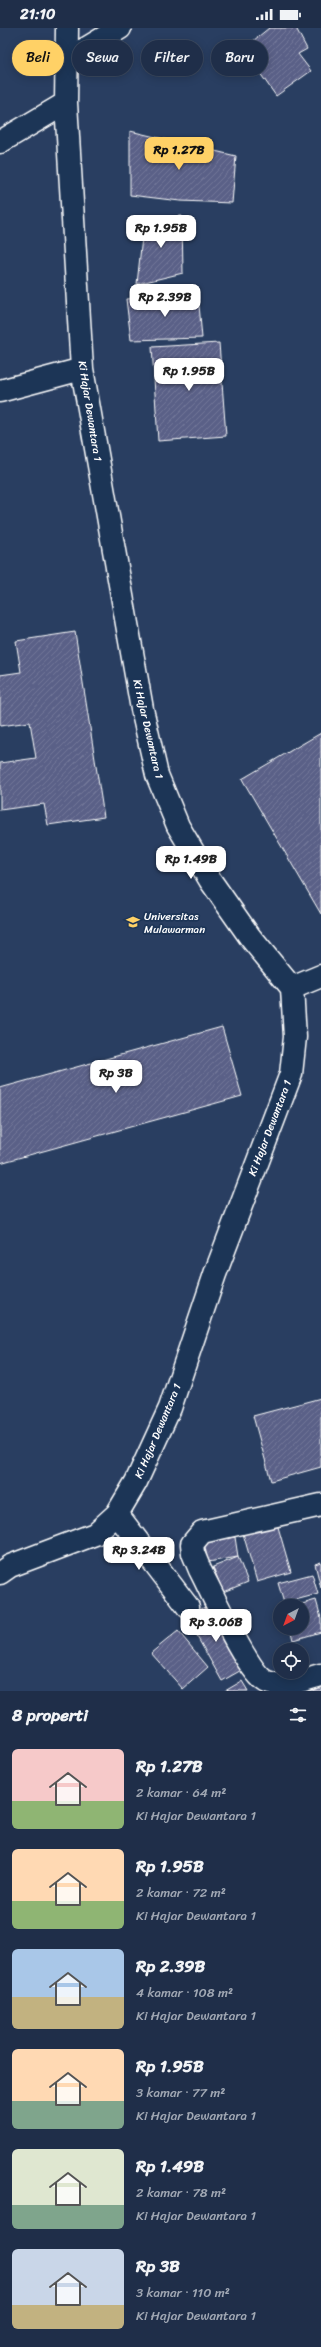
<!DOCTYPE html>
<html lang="id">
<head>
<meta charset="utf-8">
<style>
  :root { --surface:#1f2e49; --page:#273650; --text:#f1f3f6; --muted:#a1a8b4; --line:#3c4a61; --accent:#ffd166 }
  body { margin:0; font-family:Sriracha,sans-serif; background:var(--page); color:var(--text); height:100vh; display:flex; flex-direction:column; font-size:15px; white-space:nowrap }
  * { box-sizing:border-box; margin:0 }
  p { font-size:13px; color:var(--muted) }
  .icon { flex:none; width:22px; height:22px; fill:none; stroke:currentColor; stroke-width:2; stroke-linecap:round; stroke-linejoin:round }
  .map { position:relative; height:1663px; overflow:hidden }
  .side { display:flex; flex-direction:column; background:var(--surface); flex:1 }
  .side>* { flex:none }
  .banner { position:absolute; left:12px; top:12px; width:297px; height:36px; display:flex; gap:8px }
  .needle { width:26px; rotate:221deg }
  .tools { position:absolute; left:273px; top:1571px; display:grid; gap:8px }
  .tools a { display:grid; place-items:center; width:36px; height:36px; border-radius:50%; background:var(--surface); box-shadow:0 2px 10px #0003,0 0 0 1px var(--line); font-size:20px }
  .price { position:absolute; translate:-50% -34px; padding:0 9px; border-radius:8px; background:#fff; color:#222; font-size:13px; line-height:26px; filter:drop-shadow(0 1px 2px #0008) }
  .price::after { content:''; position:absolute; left:50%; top:24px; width:12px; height:9px; margin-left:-6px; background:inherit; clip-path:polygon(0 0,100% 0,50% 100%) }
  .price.current { background:var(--accent); color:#111 }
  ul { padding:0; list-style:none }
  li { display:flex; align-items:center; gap:12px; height:100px; padding:0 12px }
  li span { display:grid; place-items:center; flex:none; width:112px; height:80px; border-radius:6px; color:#555 }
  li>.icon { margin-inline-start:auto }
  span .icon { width:48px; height:48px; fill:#fffc; stroke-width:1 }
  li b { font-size:17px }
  h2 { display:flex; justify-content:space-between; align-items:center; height:48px; padding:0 12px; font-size:17px }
  .chip { padding:0 14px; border-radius:18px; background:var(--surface); box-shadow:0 2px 10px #0003,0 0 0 1px var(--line); font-size:14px; line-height:36px }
  .chip.current { background:var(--accent); color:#111 }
  .status { display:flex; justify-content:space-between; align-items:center; height:28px; padding:0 20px; background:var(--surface); direction:ltr }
  .status svg { height:11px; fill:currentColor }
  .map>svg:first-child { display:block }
  .building { fill:url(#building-hatch); stroke:#fff }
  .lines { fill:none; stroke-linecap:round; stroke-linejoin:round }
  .minor-casing { stroke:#fff; stroke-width:25 }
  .minor { stroke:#1d3557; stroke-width:22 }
  .labels { text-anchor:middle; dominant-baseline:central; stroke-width:3.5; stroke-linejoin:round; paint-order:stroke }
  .street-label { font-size:11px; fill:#fff; stroke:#1d3557 }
  .poi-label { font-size:11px; fill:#fff; stroke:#1d3557; text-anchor:start }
</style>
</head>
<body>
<div class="status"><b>21:10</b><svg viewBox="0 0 49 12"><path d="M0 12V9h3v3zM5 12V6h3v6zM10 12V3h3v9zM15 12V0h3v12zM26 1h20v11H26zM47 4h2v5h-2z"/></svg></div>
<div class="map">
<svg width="321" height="1663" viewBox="0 0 321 1663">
  <defs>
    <pattern id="building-hatch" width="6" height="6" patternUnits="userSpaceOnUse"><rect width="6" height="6" fill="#5a6087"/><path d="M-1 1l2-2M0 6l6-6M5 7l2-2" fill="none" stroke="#737899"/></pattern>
  </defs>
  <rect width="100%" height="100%" fill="#293e61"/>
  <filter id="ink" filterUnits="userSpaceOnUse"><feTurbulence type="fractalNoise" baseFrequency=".025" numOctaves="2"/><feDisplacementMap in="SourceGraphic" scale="8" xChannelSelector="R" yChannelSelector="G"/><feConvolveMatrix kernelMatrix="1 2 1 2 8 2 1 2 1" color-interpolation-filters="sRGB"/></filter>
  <g filter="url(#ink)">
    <path class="building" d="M269,0H296L307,21L298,26L311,43L276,68L243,21Z
      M130,103L236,128L232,175L180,173L130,167Z
      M182,188L183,245L137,256L144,191Z
      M198,266L202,310L131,312L126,271Z
      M219,315L226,408L158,413L152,319Z
      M75,604L104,789L48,797L44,776L0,782V735L36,730L30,694L0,698V647L21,644L16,613Z
      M321,705V886L242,751Z
      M222,999L242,1068L0,1135V1060Z
      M321,1370V1439L271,1453L253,1388Z
      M276,1492L291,1544L257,1554L242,1502Z
      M235,1509L238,1529L208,1534L204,1514Z
      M238,1529L248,1554L223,1564L213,1539Z
      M321,1534V1560L315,1536Z
      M312,1546L318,1566L284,1575L278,1555Z
      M316,1572L321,1590V1604L293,1612L290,1600H302V1578H295Z
      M209,1577L245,1640L222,1653L186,1589Z
      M178,1603L208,1639L183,1661L151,1625Z
      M242,1653L248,1663H225Z
      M321,1653V1663H313L312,1655Z"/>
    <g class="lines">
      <g class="minor-casing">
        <path id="minor" d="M67,32L120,0
          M0,114L66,75
          M0,363L82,341
          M292,960L321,948
          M321,1477L202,1504L192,1516L193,1525L200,1542C211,1563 249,1647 267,1654C284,1661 305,1651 321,1647
          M117,1486L188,1579
          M0,1545L10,1538L95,1506L117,1486L136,1454L170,1380L215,1246L291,1046L295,1009L292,960L250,909L210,852L178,798L157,747L142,681L82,341L66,75L67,0"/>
      </g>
      <use href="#minor" class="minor"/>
    </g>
  </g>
  <defs>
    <g id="university-bare" transform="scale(1.08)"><path d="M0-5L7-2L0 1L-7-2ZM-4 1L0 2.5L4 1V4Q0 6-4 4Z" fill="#ffd166" stroke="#1d3557" stroke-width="2.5" paint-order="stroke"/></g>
  </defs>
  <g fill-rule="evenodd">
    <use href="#university-bare" x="133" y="894"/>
  </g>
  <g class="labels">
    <g class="street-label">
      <text transform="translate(90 383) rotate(81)">Ki Hajar Dewantara 1</text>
      <text transform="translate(148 701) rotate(77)">Ki Hajar Dewantara 1</text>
      <text transform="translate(270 1100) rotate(-69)">Ki Hajar Dewantara 1</text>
      <text transform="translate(158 1403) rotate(-67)">Ki Hajar Dewantara 1</text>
    </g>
    <g class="poi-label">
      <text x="144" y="888">Universitas<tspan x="144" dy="13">Mulawarman</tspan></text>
    </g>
  </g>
</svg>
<div class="tools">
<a><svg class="needle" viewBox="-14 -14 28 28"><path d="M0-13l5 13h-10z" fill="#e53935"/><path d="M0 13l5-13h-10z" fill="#a1a8b4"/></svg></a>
<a><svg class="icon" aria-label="locate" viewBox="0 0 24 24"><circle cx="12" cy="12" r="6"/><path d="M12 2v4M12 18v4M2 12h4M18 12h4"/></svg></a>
</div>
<b class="price current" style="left:179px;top:143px">Rp 1.27B</b>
<b class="price" style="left:161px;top:221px">Rp 1.95B</b>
<b class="price" style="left:165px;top:290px">Rp 2.39B</b>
<b class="price" style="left:189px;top:364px">Rp 1.95B</b>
<b class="price" style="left:191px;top:852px">Rp 1.49B</b>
<b class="price" style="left:116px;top:1066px">Rp 3B</b>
<b class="price" style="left:139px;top:1543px">Rp 3.24B</b>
<b class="price" style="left:216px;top:1615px">Rp 3.06B</b>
<div class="banner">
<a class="chip current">Beli</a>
<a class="chip">Sewa</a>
<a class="chip">Filter</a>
<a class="chip">Baru</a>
</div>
</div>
<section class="side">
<h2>8 properti<svg class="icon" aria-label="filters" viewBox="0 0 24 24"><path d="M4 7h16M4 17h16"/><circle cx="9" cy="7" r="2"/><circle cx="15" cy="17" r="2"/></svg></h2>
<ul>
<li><span style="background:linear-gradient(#f6c9c9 65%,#8fb573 0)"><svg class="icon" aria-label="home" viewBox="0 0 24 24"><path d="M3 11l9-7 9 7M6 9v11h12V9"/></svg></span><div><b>Rp 1.27B</b><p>2 kamar · 64 m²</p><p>Ki Hajar Dewantara 1</p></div></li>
<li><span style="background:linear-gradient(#ffd9b3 65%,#8fb573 0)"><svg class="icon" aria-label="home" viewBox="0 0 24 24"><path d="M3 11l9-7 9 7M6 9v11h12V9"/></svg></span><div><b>Rp 1.95B</b><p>2 kamar · 72 m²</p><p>Ki Hajar Dewantara 1</p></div></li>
<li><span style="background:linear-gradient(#a9c7e8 60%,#c2b280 0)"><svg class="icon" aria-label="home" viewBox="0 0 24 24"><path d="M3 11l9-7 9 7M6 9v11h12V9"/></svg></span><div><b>Rp 2.39B</b><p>4 kamar · 108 m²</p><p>Ki Hajar Dewantara 1</p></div></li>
<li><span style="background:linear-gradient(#ffd9b3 65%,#7fa58c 0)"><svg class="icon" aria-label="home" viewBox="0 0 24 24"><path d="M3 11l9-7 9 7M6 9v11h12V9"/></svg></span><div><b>Rp 1.95B</b><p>3 kamar · 77 m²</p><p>Ki Hajar Dewantara 1</p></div></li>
<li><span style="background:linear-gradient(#dfe7d0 70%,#7fa58c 0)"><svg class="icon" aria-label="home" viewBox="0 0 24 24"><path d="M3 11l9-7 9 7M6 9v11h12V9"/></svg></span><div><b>Rp 1.49B</b><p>2 kamar · 78 m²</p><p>Ki Hajar Dewantara 1</p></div></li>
<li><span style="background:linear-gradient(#c9d6e8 70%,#c2b280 0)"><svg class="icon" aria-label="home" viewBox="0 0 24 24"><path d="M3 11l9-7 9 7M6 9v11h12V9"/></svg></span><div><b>Rp 3B</b><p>3 kamar · 110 m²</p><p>Ki Hajar Dewantara 1</p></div></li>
</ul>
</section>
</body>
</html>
